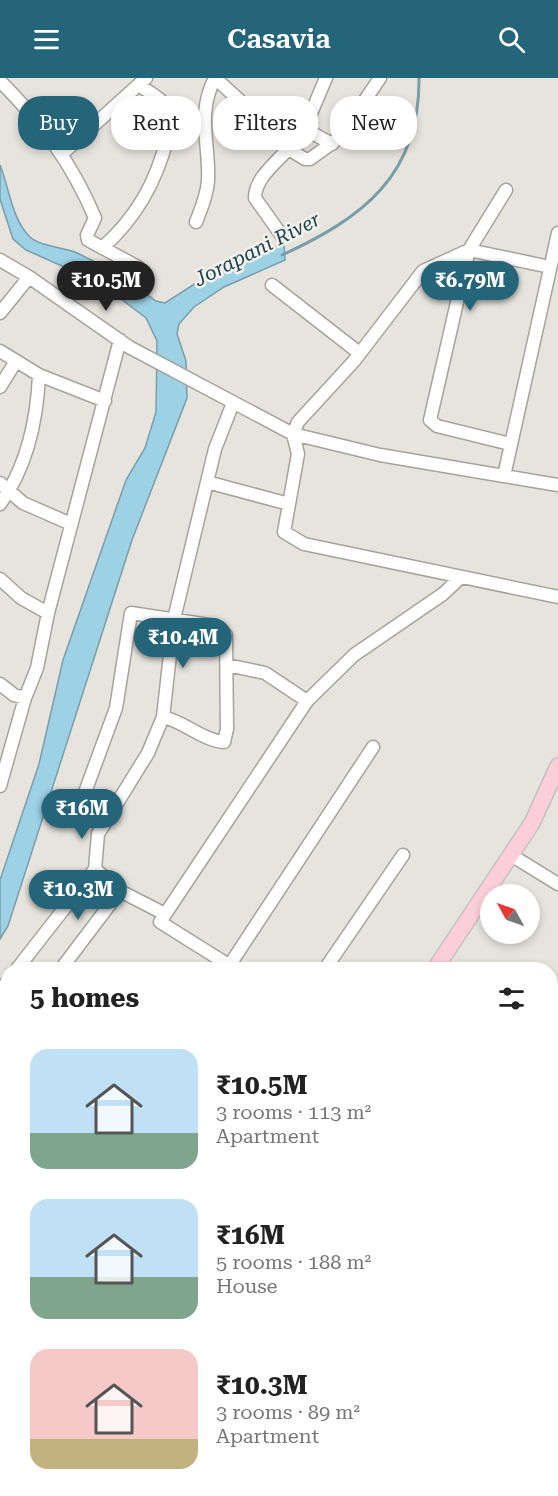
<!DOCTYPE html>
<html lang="en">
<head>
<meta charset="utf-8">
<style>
  :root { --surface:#fff; --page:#f6f6f6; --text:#222; --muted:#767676; --accent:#246579 }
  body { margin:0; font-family:"Roboto Serif",serif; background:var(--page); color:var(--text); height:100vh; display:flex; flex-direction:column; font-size:22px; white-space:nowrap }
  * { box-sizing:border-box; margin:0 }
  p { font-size:20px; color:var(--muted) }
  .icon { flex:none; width:33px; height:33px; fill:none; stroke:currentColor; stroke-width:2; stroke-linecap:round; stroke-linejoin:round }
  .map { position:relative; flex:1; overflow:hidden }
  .panel { position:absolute; left:0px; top:884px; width:558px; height:536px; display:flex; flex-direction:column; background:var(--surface); border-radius:24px 24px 0 0; box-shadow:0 3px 9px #0003 }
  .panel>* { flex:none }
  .guide { position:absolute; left:18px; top:18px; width:522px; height:54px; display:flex; gap:12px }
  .needle { width:39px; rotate:310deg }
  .tools { position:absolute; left:480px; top:806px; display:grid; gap:12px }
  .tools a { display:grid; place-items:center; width:60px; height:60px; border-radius:50%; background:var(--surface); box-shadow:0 3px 9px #0003; font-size:30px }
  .price { position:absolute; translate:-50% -51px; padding:0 14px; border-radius:21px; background:var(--accent); color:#fff; font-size:20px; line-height:39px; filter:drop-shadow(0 2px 3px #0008) }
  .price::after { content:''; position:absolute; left:50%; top:36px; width:18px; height:14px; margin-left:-9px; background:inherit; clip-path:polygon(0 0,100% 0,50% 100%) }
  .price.active { background:#222; color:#fff }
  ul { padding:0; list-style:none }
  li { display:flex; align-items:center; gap:18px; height:150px; padding:0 30px }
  li span { display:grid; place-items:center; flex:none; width:168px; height:120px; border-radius:18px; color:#555 }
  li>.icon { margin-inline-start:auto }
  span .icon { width:72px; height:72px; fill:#fffc; stroke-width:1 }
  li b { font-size:26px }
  h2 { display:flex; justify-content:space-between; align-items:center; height:72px; padding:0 30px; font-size:26px }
  .pill { padding:0 21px; border-radius:24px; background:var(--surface); box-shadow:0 3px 9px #0003; font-size:21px; line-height:54px }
  .pill.active { background:var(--accent); color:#fff }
  header { display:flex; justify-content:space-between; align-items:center; height:78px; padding:0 30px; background:var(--accent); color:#fff; font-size:27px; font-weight:600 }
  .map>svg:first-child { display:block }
  .water { fill:#9dd1e5; stroke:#7a9dab; stroke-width:1.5 }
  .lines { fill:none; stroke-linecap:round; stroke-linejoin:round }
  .stream { stroke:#7a9dab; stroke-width:3 }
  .major-tunnel { stroke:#c1beb9; stroke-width:15; stroke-dasharray:15 8; stroke-linecap:butt }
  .minor-casing { stroke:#a6a39d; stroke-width:15 }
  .major-casing { stroke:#c3c2c1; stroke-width:18 }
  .minor { stroke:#fff; stroke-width:12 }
  .major { stroke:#fcceda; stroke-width:15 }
  .rail { stroke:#7f7c78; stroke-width:3; stroke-dasharray:8 8; stroke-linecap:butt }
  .labels { text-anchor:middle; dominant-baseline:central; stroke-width:5; stroke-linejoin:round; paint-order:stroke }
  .water-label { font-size:20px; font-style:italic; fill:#184453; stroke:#f5f1eb }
</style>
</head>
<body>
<header><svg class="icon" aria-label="menu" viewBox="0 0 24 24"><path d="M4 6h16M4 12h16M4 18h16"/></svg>Casavia<svg class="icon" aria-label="search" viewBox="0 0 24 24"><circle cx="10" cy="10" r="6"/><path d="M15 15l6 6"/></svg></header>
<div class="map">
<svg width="558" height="1418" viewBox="0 0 558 1418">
  <rect width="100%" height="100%" fill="#e7e4de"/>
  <path class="water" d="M0,87C9,109 12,142 30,159C41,169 64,169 77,175C106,188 131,204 156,223L165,225L221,189L284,165L285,182L224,209L194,229L179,246L177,256L186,283L187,320L132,462L8,848L0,861V802L39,686L63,582L126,402L145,370L156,334L157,263L146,240L100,205L26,172L13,161L0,121Z"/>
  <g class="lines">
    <path class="stream" d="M282,177C363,140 420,97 419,0"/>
    <path class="major-tunnel" d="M452,1412L459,1418"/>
    <g class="minor-casing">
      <path id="minor" d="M215,0L261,42L269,59L305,81H310L357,47L363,34V25L380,0
        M326,0L306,47L314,56L332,66
        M0,3C41,44 72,85 95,140L87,157L88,162L138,189
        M63,75L146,0
        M506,112L469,172L423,193L354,283L298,344L293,356L298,376L284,454L304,466L558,519
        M196,144C201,131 207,118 208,103C210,66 196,36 215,0
        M558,155L504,398L558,407
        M282,158L255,120C255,100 276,85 288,71
        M102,170C136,140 156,105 167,61C170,52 174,42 170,34C165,22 148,14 139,7
        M0,182L29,199L129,269L293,356L380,377L504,398
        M272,207L358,274
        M0,235L29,199
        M0,273L39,297L105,323
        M0,309L16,283
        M510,366L437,348L430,342L469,172L550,189
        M207,404L289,426
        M0,405L23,425L71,446
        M0,426C27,389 37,342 39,297
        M0,501L21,520L48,535
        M227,587L265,595L307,623
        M0,606L14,617L25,620
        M0,708L25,620L37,590L48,535L120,262
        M77,736L116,630L131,535L216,548L226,557L227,651L224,664C202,662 185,644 163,639
        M511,777L558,806
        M95,791L120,813L165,836
        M229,888L373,669
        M17,891L95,791L98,756L148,675L163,639L174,541L215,371L233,325
        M61,891L120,813
        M235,891L160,844L307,623L354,577L443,516L460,500
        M325,891L403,777
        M0,913L8,903
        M0,987L8,975
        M550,1158L558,1148
        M0,1206L8,1211
        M0,1361L8,1366
        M206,1412L213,1418
        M258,1412L262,1418
        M362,1418L369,1412
        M377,1418L379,1412"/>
    </g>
    <g class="major-casing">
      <path id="major" d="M435,891L532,745L558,688
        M95,1418L99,1412"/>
    </g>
    <use href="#minor" class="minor"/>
    <use href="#major" class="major"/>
    <path class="rail" d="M550,1344L558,1333
      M550,1385L558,1373
      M501,1418L505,1412
      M529,1418L533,1412"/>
  </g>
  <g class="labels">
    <g class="water-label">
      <text transform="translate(257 171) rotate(-27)">Jorapani River</text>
    </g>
  </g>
</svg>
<div class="tools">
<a><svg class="needle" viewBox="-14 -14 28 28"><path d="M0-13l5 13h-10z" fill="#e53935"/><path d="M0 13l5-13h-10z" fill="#767676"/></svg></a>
</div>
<b class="price active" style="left:106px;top:234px">₹10.5M</b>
<b class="price" style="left:470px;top:234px">₹6.79M</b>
<b class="price" style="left:183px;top:591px">₹10.4M</b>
<b class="price" style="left:82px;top:762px">₹16M</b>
<b class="price" style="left:78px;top:843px">₹10.3M</b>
<div class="guide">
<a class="pill active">Buy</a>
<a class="pill">Rent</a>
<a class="pill">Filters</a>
<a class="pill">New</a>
</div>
<section class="panel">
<h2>5 homes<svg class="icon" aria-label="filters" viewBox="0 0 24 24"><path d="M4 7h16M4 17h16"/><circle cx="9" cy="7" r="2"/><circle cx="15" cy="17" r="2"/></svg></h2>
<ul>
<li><span style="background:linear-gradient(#bfe0f5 70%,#7fa58c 0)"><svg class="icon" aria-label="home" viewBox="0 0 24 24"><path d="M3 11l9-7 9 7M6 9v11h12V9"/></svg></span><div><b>₹10.5M</b><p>3 rooms · 113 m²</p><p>Apartment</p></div></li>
<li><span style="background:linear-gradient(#bfe0f5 65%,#7fa58c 0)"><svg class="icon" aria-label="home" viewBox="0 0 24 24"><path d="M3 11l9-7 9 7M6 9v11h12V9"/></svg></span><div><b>₹16M</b><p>5 rooms · 188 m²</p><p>House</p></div></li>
<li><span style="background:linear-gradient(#f6c9c9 75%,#c2b280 0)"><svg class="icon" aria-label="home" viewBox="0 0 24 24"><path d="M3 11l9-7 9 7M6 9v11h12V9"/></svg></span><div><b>₹10.3M</b><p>3 rooms · 89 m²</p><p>Apartment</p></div></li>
</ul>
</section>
</div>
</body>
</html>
